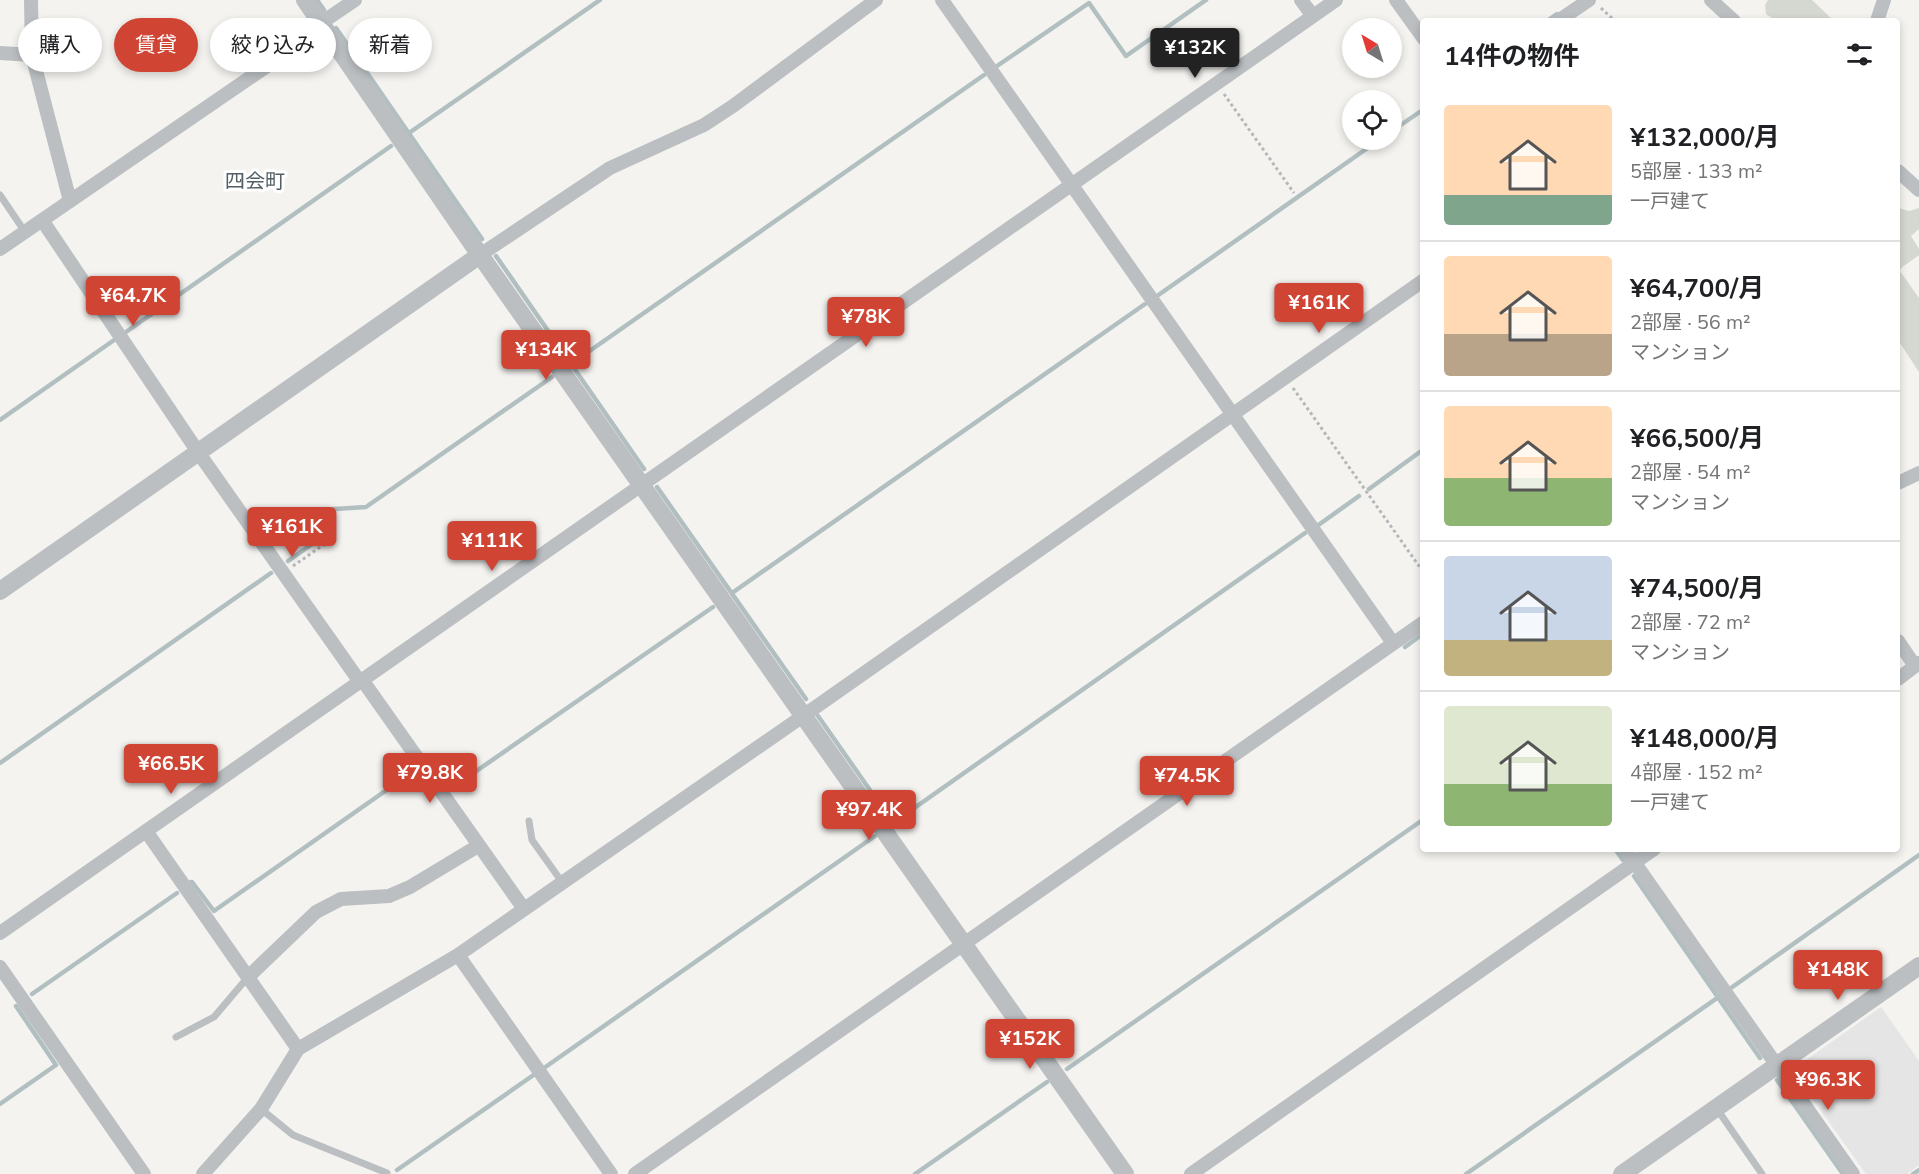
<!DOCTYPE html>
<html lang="ja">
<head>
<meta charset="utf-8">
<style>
  :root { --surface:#fff; --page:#f6f6f6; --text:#202124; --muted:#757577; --line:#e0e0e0; --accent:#d04434 }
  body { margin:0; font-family:"Nunito Sans","Noto Sans JP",sans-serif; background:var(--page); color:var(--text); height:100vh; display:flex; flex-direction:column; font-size:22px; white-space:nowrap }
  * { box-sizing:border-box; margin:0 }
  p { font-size:20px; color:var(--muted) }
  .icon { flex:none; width:33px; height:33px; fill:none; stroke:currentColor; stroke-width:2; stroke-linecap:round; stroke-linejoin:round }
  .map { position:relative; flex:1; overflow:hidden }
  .drawer { position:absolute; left:1420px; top:18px; width:480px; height:834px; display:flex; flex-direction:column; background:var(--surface); border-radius:6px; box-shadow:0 3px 9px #0003 }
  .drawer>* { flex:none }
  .banner { position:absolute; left:18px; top:18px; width:570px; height:54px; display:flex; gap:12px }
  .needle { width:39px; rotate:322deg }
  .controls { position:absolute; left:1342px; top:18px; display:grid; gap:12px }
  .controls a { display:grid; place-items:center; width:60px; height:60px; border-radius:50%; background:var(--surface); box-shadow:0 3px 9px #0003; font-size:30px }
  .price { position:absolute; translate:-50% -51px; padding:0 14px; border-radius:6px; background:var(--accent); color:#fff; font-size:20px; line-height:39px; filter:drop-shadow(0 2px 3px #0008) }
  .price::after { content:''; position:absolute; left:50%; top:36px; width:18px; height:14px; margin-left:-9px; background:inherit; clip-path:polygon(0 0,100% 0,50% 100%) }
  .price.selected { background:#222; color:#fff }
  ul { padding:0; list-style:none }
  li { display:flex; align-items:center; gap:18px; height:150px; padding:0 24px }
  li+li { border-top:2px solid var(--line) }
  li span { display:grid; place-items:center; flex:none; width:168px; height:120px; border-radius:6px; color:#555 }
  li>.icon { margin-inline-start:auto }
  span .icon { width:72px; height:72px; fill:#fffc; stroke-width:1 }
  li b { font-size:26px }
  h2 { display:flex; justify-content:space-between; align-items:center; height:72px; padding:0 24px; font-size:26px }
  .tag { padding:0 21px; border-radius:27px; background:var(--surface); box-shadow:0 3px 9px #0003; font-size:21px; line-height:54px }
  .tag.selected { background:var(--accent); color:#fff }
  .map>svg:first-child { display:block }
  .built { fill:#e4e5e4 }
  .green { fill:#d4d8d0 }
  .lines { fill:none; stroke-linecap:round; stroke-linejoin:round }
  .stream { stroke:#b1bfc1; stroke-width:4.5 }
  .path { stroke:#b5b8ba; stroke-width:3; stroke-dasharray:3 3; stroke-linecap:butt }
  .service { stroke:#bbbfc2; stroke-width:7 }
  .minor { stroke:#bbbfc2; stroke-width:14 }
  .tertiary { stroke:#bbbfc2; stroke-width:18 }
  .labels { text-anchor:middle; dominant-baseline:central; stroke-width:6; stroke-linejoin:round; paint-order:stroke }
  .quarter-label { font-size:20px; fill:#535f64; stroke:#fff }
</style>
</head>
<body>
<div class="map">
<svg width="1919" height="1174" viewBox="0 0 1919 1174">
  <rect width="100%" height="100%" fill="#f4f3f0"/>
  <path class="built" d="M1881,1007L1919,1061V1165L1907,1174H1866L1792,1070Z"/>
  <path class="green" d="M1768,0H1812L1834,21H1776L1766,14L1765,5Z
    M1898,206L1899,208L1909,211L1919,208V229L1911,236L1919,249V255L1901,268L1900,271L1919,298V372L1898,340Z"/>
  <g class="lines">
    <path class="stream" d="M317,0L324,10
      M1547,21L1557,14
      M336,28L482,239
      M997,66L1089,3L1126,56L1206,0
      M1392,131L1424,109
      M409,133L600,0
      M496,256L644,469
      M1157,296L1379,140
      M126,332L391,146
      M571,364L984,75
      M0,420L117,338
      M657,487L806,699
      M1369,489L1424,449
      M1317,526L1359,496
      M288,561L322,537L319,510L366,507L552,377
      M732,593L1145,304
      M1405,647L1424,633
      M818,716L893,823L1305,533
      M0,763L271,573
      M432,768L449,790L713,607
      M1615,849L1623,860
      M1634,876L1760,1058
      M189,883L192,882L214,911L418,768
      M1731,988L1919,855
      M32,994L177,893
      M544,1068L875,836
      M1067,1069L1424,819
      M1777,1080L1843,1174
      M0,1104L56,1065L16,1006
      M397,1170L535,1074
      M915,1174L1047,1082
      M1466,1174L1720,996
      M1913,1174L1919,1170"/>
    <path class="path" d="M1601,8L1615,21
      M1224,94L1294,193
      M1293,388L1424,573
      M293,566L329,541"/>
    <path class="service" d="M0,195L25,232
      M529,821L532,840L562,882
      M176,1037L214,1017L248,977
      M261,1109L293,1135L387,1173
      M1717,1109L1762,1174"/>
    <path class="minor" d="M31,0L32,55L70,201
      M942,0L1393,643
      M1301,0L1313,16
      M1396,0L1424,39
      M1711,0L1734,21
      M1558,21L1589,0
      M1877,21L1884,0
      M321,23L355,0
      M0,53L32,55
      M1898,171L1919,190
      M42,220L198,452L360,682
      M0,249L324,27
      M480,255L610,168L704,125L733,106L876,0
      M1898,483L1919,473
      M1898,641L1915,666
      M1898,679L1919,663
      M363,681L524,909
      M146,831L298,1049
      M1625,849L1853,1174
      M0,933L1336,0
      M458,955L611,1174
      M0,967L144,1174
      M248,977L316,912L341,899L389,896L410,887L478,846
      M203,1174L261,1109L298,1049L458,955L803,716L1424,280
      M635,1174L1424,622
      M1191,1174L1654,849"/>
    <path class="tertiary" d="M305,0L480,255L1125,1174
      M0,591L480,255
      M1622,1174L1919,966"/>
  </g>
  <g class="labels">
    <g class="quarter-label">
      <text x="255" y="181">四会町</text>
    </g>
  </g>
</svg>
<div class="controls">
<a><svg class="needle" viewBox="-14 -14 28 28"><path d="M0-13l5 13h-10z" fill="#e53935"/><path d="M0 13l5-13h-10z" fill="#757577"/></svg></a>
<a><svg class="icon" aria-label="locate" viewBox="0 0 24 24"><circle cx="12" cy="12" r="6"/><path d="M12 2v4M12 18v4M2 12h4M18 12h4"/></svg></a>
</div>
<b class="price selected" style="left:1195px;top:79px">¥132K</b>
<b class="price" style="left:133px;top:327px">¥64.7K</b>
<b class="price" style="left:1319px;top:334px">¥161K</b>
<b class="price" style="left:866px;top:348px">¥78K</b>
<b class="price" style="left:546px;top:381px">¥134K</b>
<b class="price" style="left:292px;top:558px">¥161K</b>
<b class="price" style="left:492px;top:572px">¥111K</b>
<b class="price" style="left:171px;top:795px">¥66.5K</b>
<b class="price" style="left:430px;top:804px">¥79.8K</b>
<b class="price" style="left:1187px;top:807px">¥74.5K</b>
<b class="price" style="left:869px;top:841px">¥97.4K</b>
<b class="price" style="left:1838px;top:1001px">¥148K</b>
<b class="price" style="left:1030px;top:1070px">¥152K</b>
<b class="price" style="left:1828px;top:1111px">¥96.3K</b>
<div class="banner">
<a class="tag">購入</a>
<a class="tag selected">賃貸</a>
<a class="tag">絞り込み</a>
<a class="tag">新着</a>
</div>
<section class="drawer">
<h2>14件の物件<svg class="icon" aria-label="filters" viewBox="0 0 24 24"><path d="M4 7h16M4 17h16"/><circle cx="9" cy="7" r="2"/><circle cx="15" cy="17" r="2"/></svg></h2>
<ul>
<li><span style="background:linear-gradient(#ffd9b3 75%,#7fa58c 0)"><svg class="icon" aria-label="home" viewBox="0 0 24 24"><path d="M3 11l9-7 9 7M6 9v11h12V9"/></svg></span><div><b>¥132,000/月</b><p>5部屋 · 133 m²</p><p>一戸建て</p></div></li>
<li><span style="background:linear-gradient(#ffd9b3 65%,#b9a48a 0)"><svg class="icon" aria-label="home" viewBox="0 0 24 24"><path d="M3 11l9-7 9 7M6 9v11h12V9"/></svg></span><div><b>¥64,700/月</b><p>2部屋 · 56 m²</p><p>マンション</p></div></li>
<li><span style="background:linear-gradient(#ffd9b3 60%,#8fb573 0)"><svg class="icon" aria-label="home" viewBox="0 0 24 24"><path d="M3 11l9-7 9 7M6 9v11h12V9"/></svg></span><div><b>¥66,500/月</b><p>2部屋 · 54 m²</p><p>マンション</p></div></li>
<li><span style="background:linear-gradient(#c9d6e8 70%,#c2b280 0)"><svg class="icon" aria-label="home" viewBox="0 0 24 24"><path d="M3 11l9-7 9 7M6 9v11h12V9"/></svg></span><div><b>¥74,500/月</b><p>2部屋 · 72 m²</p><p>マンション</p></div></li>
<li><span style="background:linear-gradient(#dfe7d0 65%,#8fb573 0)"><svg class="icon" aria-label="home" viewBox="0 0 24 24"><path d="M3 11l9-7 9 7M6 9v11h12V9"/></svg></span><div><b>¥148,000/月</b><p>4部屋 · 152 m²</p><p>一戸建て</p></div></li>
</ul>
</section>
</div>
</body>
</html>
